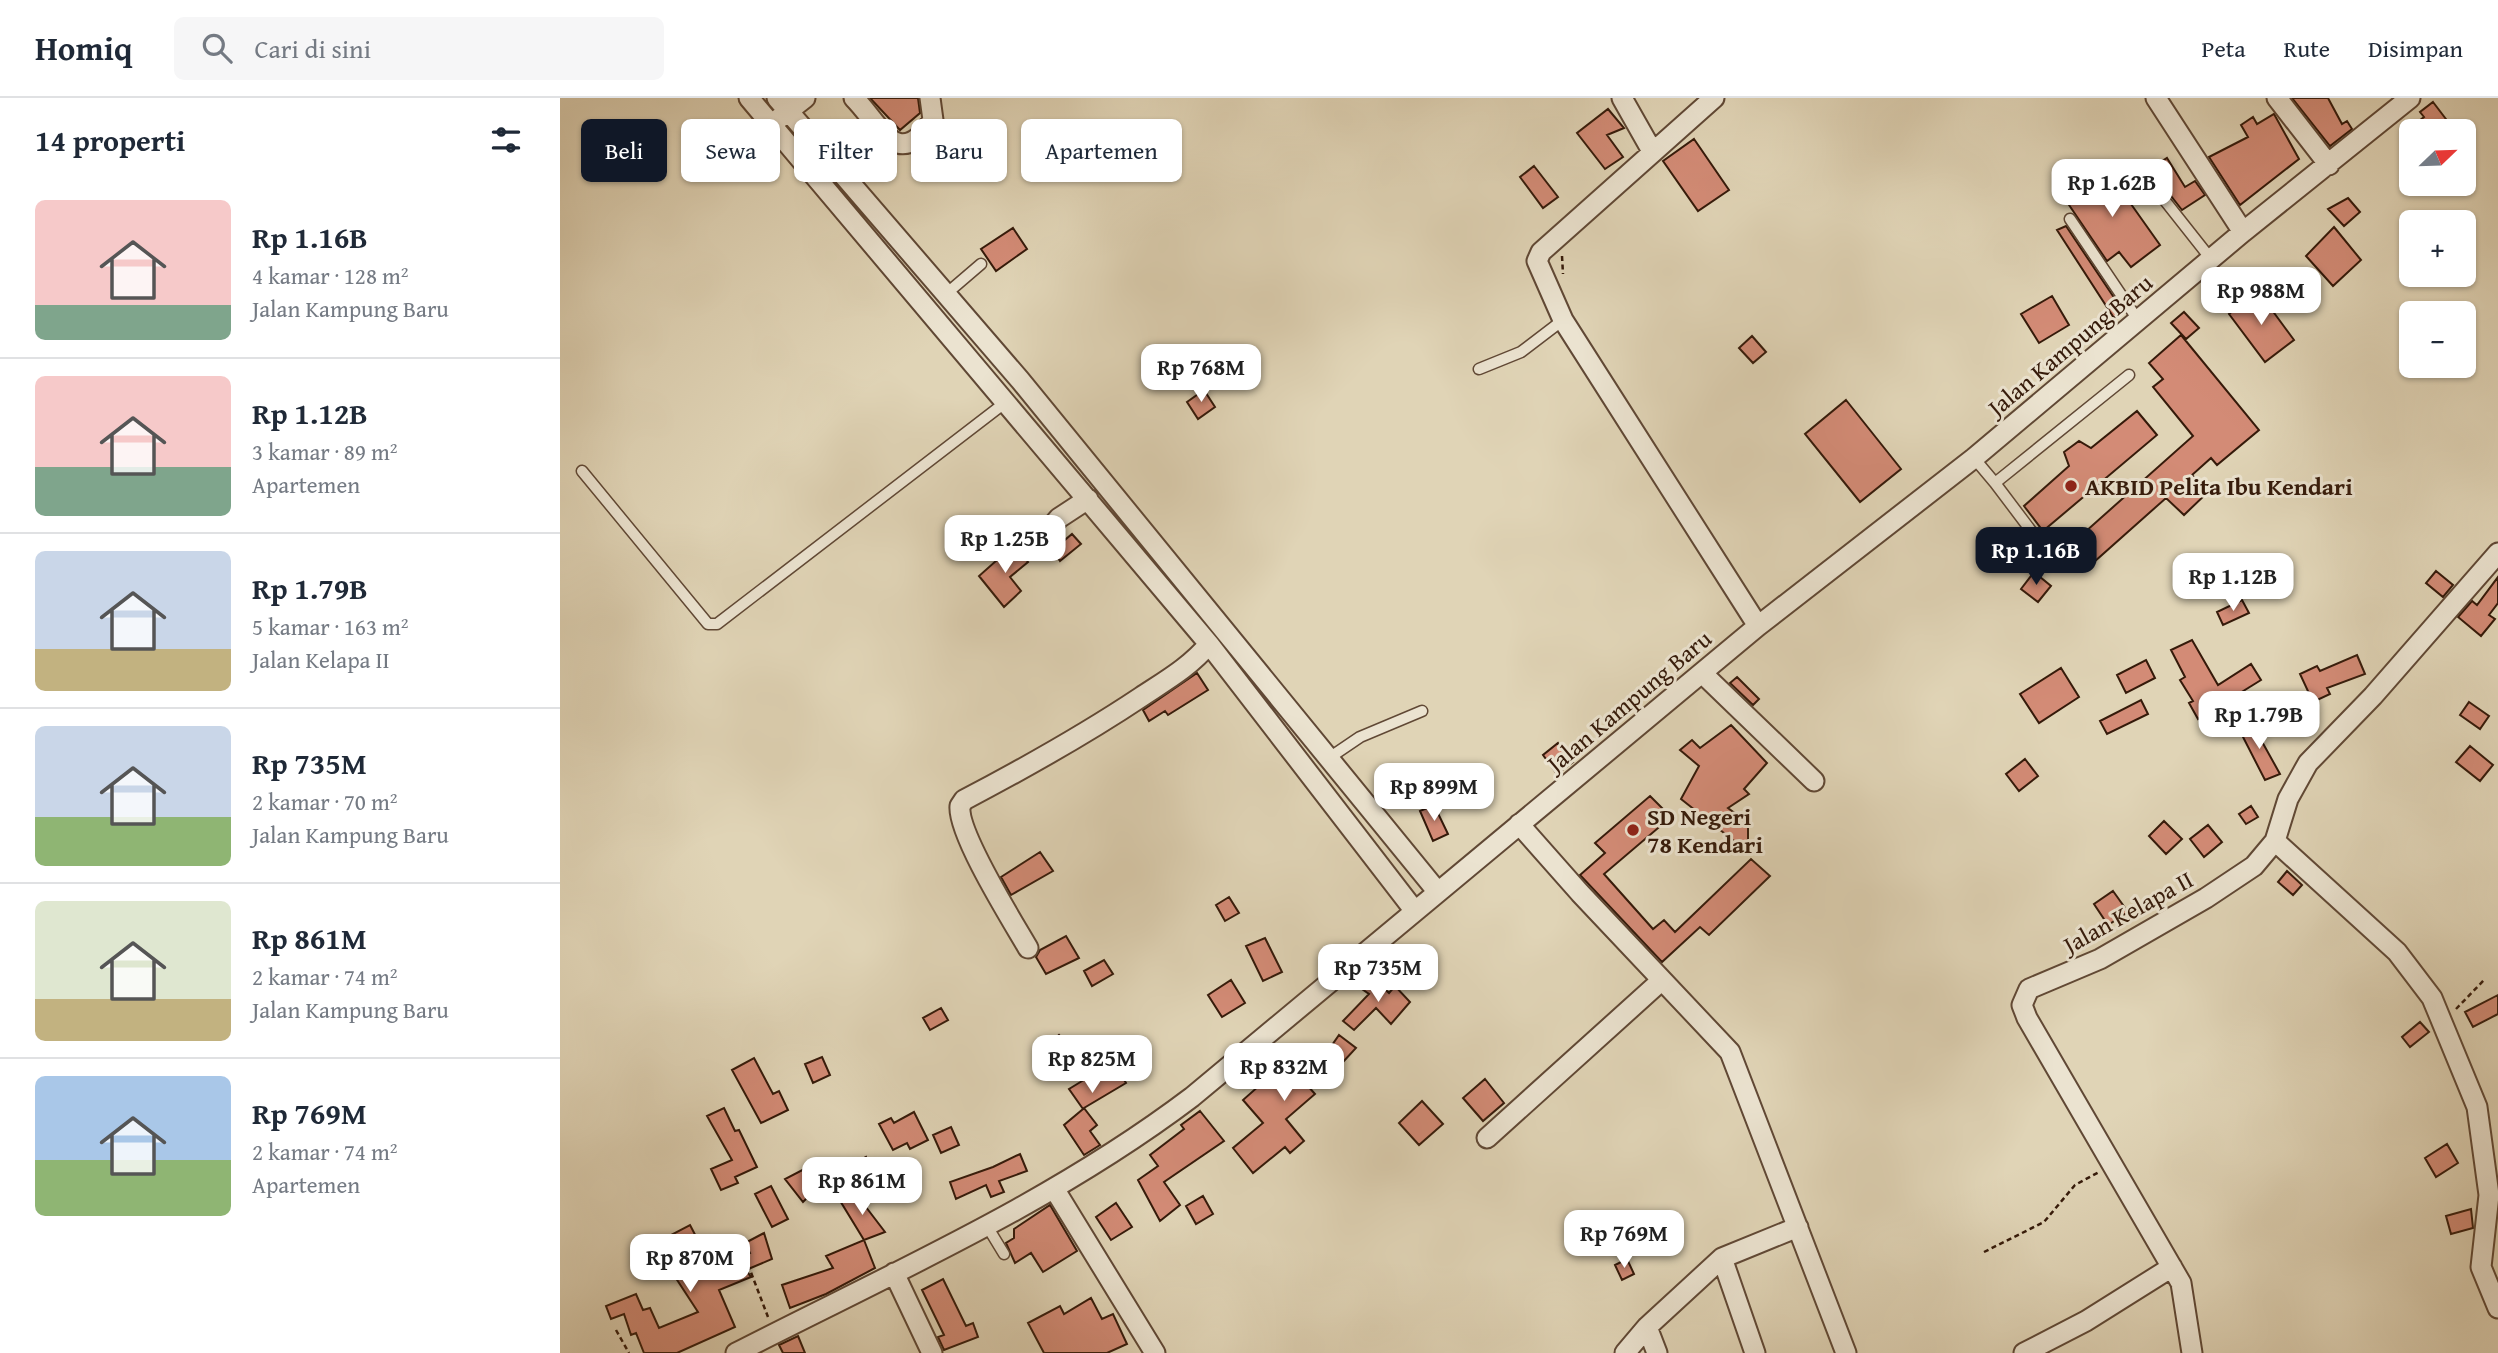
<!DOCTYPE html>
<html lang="id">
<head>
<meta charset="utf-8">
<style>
  :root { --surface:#fff; --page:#f6f6f7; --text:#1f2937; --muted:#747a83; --line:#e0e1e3; --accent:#111827 }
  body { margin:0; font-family:"Gentium Book Plus",serif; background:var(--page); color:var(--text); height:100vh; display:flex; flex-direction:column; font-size:26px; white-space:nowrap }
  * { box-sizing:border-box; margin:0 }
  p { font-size:23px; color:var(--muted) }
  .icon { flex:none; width:38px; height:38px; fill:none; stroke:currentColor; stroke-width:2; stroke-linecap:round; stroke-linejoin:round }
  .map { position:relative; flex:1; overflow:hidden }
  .side { display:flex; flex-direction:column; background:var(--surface); width:560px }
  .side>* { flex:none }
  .banner { position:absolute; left:21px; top:21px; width:665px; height:63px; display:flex; gap:14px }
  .needle { width:46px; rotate:67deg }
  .fabs { position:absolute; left:1839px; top:21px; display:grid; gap:14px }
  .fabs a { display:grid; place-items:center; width:77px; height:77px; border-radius:10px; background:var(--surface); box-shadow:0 2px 5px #0004; font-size:35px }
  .price { position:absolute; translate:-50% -60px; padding:0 16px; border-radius:14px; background:#fff; color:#222; font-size:23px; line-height:46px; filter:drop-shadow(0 2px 4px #0008) }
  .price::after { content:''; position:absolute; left:50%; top:42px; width:21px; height:16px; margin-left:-10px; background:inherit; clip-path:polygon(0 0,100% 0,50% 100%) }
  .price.active { background:var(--accent); color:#fff }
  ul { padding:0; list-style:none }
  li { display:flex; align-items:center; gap:21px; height:175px; padding:0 35px }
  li+li { border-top:2px solid var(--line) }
  li span { display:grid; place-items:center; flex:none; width:196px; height:140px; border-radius:10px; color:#555 }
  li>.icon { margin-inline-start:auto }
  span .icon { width:84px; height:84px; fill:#fffc; stroke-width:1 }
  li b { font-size:30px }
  h2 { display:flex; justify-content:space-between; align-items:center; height:84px; padding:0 35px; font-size:30px }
  .chip { padding:0 24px; border-radius:10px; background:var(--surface); box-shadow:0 2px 5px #0004; font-size:24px; line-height:63px }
  .chip.active { background:var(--accent); color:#fff }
  header { display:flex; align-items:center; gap:42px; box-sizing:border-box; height:98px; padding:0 35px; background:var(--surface); border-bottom:2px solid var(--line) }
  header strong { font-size:33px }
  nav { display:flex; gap:38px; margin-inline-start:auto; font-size:24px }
  .search { width:490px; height:63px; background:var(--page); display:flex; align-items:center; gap:18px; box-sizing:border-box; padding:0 24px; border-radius:10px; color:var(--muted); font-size:26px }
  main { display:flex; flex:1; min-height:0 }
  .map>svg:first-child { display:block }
  .building { fill:#d38b76; stroke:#351a0a; stroke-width:2 }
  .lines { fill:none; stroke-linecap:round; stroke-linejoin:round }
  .lane-casing { stroke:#604835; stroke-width:13 }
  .street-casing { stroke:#604835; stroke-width:23 }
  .path { stroke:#351a0a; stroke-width:2.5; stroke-dasharray:5 3.5; stroke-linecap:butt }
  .lane { stroke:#ebe3d0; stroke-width:10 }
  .street { stroke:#ebe3d0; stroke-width:19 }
  .poi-dot { fill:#8f2418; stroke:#ebe3d0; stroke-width:2.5 }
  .labels { text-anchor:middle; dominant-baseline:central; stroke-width:6; stroke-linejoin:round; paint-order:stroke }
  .street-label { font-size:24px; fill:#351a0a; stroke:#ebe3d0 }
  .poi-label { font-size:24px; font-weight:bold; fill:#351a0a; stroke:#ebe3d0; text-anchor:start }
</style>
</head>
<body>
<header>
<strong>Homiq</strong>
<div class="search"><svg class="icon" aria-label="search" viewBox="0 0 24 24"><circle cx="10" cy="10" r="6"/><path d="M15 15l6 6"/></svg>Cari di sini</div>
<nav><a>Peta</a><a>Rute</a><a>Disimpan</a></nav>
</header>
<main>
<section class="side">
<h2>14 properti<svg class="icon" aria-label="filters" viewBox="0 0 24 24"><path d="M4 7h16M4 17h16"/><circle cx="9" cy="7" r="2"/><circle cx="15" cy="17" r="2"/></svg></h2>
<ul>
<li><span style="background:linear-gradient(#f6c9c9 75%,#7fa58c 0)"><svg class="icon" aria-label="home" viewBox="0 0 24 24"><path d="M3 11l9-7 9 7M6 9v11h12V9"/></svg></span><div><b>Rp 1.16B</b><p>4 kamar · 128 m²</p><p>Jalan Kampung Baru</p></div></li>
<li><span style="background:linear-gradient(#f6c9c9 65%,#7fa58c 0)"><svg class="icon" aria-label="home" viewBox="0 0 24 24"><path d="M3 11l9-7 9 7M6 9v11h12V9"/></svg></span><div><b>Rp 1.12B</b><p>3 kamar · 89 m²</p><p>Apartemen</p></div></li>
<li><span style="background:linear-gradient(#c9d6e8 70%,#c2b280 0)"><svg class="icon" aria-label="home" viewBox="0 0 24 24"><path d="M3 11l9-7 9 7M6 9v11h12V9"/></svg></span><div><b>Rp 1.79B</b><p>5 kamar · 163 m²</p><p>Jalan Kelapa II</p></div></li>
<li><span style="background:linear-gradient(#c9d6e8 65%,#8fb573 0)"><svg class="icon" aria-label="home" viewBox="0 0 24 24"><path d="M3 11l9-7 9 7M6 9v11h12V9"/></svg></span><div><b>Rp 735M</b><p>2 kamar · 70 m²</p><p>Jalan Kampung Baru</p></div></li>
<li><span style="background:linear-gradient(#dfe7d0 70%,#c2b280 0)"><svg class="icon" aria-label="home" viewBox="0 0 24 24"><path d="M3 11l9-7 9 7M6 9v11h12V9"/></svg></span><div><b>Rp 861M</b><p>2 kamar · 74 m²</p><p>Jalan Kampung Baru</p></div></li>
<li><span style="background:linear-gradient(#a9c7e8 60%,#8fb573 0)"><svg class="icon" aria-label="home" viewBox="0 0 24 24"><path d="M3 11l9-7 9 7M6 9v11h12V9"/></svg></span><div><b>Rp 769M</b><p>2 kamar · 74 m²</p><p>Apartemen</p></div></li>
</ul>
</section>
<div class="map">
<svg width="1938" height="1255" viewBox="0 0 1938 1255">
  <rect width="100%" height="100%" fill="#e0d4b6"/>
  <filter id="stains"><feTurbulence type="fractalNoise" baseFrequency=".00286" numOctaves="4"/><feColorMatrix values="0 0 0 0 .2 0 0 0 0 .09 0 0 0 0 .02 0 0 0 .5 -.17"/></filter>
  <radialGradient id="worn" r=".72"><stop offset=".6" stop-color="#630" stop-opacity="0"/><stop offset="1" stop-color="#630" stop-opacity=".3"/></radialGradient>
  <path class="building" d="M310,0H358L360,15L340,32Z
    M1732,0H1768L1782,26L1787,23L1792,31L1770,48Z
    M1873,4L1895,33H1846L1864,19L1860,14Z
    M1048,11L1064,30L1047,37L1063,59L1045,71L1017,35Z
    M1714,16L1739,61L1680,107L1649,59L1688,39L1681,27L1693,19L1697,26Z
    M1134,41L1169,92L1138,113L1103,63Z
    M1607,60L1625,89L1635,83L1645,97L1622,112L1590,71Z
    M974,68L998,99L983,110L960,79Z
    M1544,68L1600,147L1571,169L1559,154L1547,163L1507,104L1525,90L1521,85Z
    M1788,100L1800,114L1784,128L1768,111Z
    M1506,128L1563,213L1554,220L1497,132Z
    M1774,129L1801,162L1773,188L1746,158Z
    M453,130L467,151L436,173L421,151Z
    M1698,193L1734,242L1705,264L1669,216Z
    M1492,198L1509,227L1479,245L1461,216Z
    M1624,214L1639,230L1626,241L1611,225Z
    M1621,237L1699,332L1657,367L1651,360L1632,377L1648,394L1624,417L1606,400L1525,472L1507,450L1633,338L1593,289L1603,281L1589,265Z
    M1192,238L1206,254L1193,265L1179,250Z
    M644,292L655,309L638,321L627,304Z
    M1286,302L1341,371L1300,404L1245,336Z
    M1577,313L1597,337L1483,433L1464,408L1509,368L1504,354L1519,343L1531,350Z
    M512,436L521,446L500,463L493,452Z
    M455,446L468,464L450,479L461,493L444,509L419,478Z
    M1876,473L1893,487L1883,499L1866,485Z
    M1474,474L1491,488L1478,504L1461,491Z
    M1938,479V505L1929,517L1935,521L1921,538L1898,519L1912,503L1917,507Z
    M1682,502L1689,515L1663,527L1657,514Z
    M1632,542L1658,587L1691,566L1701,582L1638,621L1629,605L1633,603L1620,582L1625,579L1611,552Z
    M1797,557L1805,576L1767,590L1770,596L1753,604L1740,576L1757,568L1760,573Z
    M1586,562L1595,580L1566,595L1557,577Z
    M1501,570L1519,599L1479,625L1460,596Z
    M637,575L648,592L608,617L605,613L589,623L583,612Z
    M1177,579L1199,601L1193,607L1170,585Z
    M1581,602L1588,616L1547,636L1540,623Z
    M1909,604L1929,618L1920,631L1900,617Z
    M1690,622L1720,676L1705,682L1683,639L1685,637L1680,626Z
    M1171,627L1207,665L1184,691L1189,696L1168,710L1188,725V754L1121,701L1139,668L1120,652L1132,642L1140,650Z
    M998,645L1013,664L997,676L983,657Z
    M1910,648L1933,667L1920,683L1896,664Z
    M1465,661L1478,678L1459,693L1446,676Z
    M1090,698L1111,719L1044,776L1093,831L1104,822L1115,834L1191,761L1210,778L1149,837L1140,829L1102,864L1020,777L1045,755L1035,745Z
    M874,707L888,736L873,743L860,713Z
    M1691,708L1698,719L1686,726L1679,716Z
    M1604,723L1622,741L1606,756L1589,738Z
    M1648,727L1662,744L1644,759L1630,741Z
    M480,754L493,773L451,797L441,779Z
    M1727,773L1742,787L1733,797L1718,784Z
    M1553,793L1568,814L1548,827L1534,806Z
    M669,799L679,815L665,823L656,807Z
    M506,838L519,860L486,876L476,859L480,852Z
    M705,840L722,874L703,883L686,848Z
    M544,862L553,876L532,888L524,873Z
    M812,879L829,895L835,888L850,904L831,926L816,910L794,932L783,923L809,896L802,891Z
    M671,882L685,905L662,919L648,897Z
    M1938,897V916L1913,929L1905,914Z
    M381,910L388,922L370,932L363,920Z
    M1860,924L1869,934L1850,949L1842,939Z
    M499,937L511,950L492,969L478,957Z
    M779,937L796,950L783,964L779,960L747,987L755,996L726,1021L744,1043L730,1055L725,1049L693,1075L673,1050L703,1025L683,1002L709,979L703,972L721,956L729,966L750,949L761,963Z
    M543,947L566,985L524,1010L537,1027L530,1033L540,1047L524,1057L504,1027L523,1011L509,991L527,980L517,963Z
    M262,959L270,977L253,985L245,966Z
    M194,960L213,996L219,993L228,1012L201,1025L172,972Z
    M925,981L944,1005L923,1023L903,1000Z
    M862,1003L883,1026L859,1047L839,1025Z
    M164,1010L175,1033L179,1032L197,1069L175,1079L178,1085L161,1092L151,1071L172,1062L147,1018Z
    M640,1013L664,1043L604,1084L620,1107L600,1123L578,1082L598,1068L590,1057L624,1031L621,1027Z
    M354,1014L368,1042L350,1051L347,1045L333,1052L319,1026L331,1020L334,1025Z
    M391,1029L399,1047L381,1055L373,1037Z
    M1887,1046L1898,1065L1876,1079L1865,1060Z
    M460,1056L467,1073L439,1083L444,1094L431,1099L426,1087L396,1101L390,1084L433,1069Z
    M306,1059L317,1085L296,1096L282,1072Z
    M254,1066L262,1085L243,1104L225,1081Z
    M211,1088L228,1121L212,1129L195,1096Z
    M296,1096L325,1134L304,1142L279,1101Z
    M643,1098L653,1116L636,1126L626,1108Z
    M556,1105L572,1129L551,1142L536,1119Z
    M490,1107L517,1153L483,1174L471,1155L455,1165L446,1145L454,1140V1131Z
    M1911,1111L1913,1130L1891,1136L1886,1118Z
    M130,1127L155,1175L190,1155L185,1145L204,1135L212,1161L186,1172L191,1179L159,1192L175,1229L117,1255H84L76,1235L71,1237L64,1216L51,1221L46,1208L76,1196L83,1212L90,1210L99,1230L138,1214L108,1168L103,1170L88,1149Z
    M304,1142L315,1170L266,1196L230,1210L222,1187L273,1170L266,1158Z
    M1067,1161L1074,1176L1062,1182L1055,1167Z
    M383,1181L406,1228L413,1225L418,1239L384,1252L378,1239L384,1237L362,1192Z
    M531,1200L542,1221L553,1216L567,1246L547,1255H484L468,1225L500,1208L504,1216Z
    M238,1238L245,1255H223L219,1247Z"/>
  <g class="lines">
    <g class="lane-casing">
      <path id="lane" d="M1587,80L1651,161
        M1510,121L1578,222
        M386,196L421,166
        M919,271L961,254L1003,222
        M1414,360L1435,385L1569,277
        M22,373L148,526H157L446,304
        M1435,385L1475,438L1485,444
        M769,660L800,639L862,613
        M427,1128L444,1156"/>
    </g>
    <g class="street-casing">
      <path id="street" d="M189,0L649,546L854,812
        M217,0L460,282L877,793
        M294,0C321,27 337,75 373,22L370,0
        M1062,0L1092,53
        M1154,0L981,154L977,163L1003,222L1198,528
        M1596,0L1683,134
        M1717,0L1769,67
        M217,22L245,0
        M480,442L499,420L528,401
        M1142,575L1254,683
        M959,726L1020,795L1170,954L1286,1255
        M1715,743L1837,854L1872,900L1917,1009L1929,1097L1921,1169L1938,1210
        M468,850C453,824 397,735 400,708L404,702C465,670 524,637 581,599C605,583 630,569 649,546
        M927,1040L1102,882
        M495,1092L595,1255
        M1162,1160L1195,1255
        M334,1175L372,1255
        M1087,1229L1097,1255
        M176,1255C332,1175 492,1105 632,999L1198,528L1414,360L1683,134L1850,0
        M1065,1255L1087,1229L1162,1160L1238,1129
        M1464,1255L1526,1223L1612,1169
        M1632,1255L1621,1185L1467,920L1462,907L1469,891L1540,861L1646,800L1694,768L1715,743L1728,701L1748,665L1813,598L1938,455"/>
    </g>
    <path class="path" d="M1002,158L1003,176
      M1896,911L1925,881
      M182,1151L208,1219
      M1424,1154L1484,1124L1515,1087L1539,1074
      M56,1232L69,1255"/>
    <use href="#lane" class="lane"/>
    <use href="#street" class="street"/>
  </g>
  <g class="poi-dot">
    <circle cx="1511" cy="388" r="7"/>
    <circle cx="1073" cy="732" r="7"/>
  </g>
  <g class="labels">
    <g class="street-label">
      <text transform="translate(1510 247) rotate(-40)">Jalan Kampung Baru</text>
      <text transform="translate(1069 603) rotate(-40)">Jalan Kampung Baru</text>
      <text transform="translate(1568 814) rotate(-29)">Jalan Kelapa II</text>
    </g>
    <g class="poi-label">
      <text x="1525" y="388">AKBID Pelita Ibu Kendari</text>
      <text x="1087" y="718">SD Negeri<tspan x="1087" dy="28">78 Kendari</tspan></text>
    </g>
  </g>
  <rect width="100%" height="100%" filter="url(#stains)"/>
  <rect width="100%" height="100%" fill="url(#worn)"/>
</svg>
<div class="fabs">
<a><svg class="needle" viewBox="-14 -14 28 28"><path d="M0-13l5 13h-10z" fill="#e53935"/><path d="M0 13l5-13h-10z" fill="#747a83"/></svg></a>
<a>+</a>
<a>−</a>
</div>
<b class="price" style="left:1552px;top:121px">Rp 1.62B</b>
<b class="price" style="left:1701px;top:229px">Rp 988M</b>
<b class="price" style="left:641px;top:306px">Rp 768M</b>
<b class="price" style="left:445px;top:477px">Rp 1.25B</b>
<b class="price active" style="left:1476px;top:489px">Rp 1.16B</b>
<b class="price" style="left:1673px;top:515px">Rp 1.12B</b>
<b class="price" style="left:1699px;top:653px">Rp 1.79B</b>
<b class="price" style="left:874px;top:725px">Rp 899M</b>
<b class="price" style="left:818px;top:906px">Rp 735M</b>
<b class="price" style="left:532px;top:997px">Rp 825M</b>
<b class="price" style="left:724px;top:1005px">Rp 832M</b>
<b class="price" style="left:302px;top:1119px">Rp 861M</b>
<b class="price" style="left:1064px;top:1172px">Rp 769M</b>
<b class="price" style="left:130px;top:1196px">Rp 870M</b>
<div class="banner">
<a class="chip active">Beli</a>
<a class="chip">Sewa</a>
<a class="chip">Filter</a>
<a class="chip">Baru</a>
<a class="chip">Apartemen</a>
</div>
</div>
</main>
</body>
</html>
